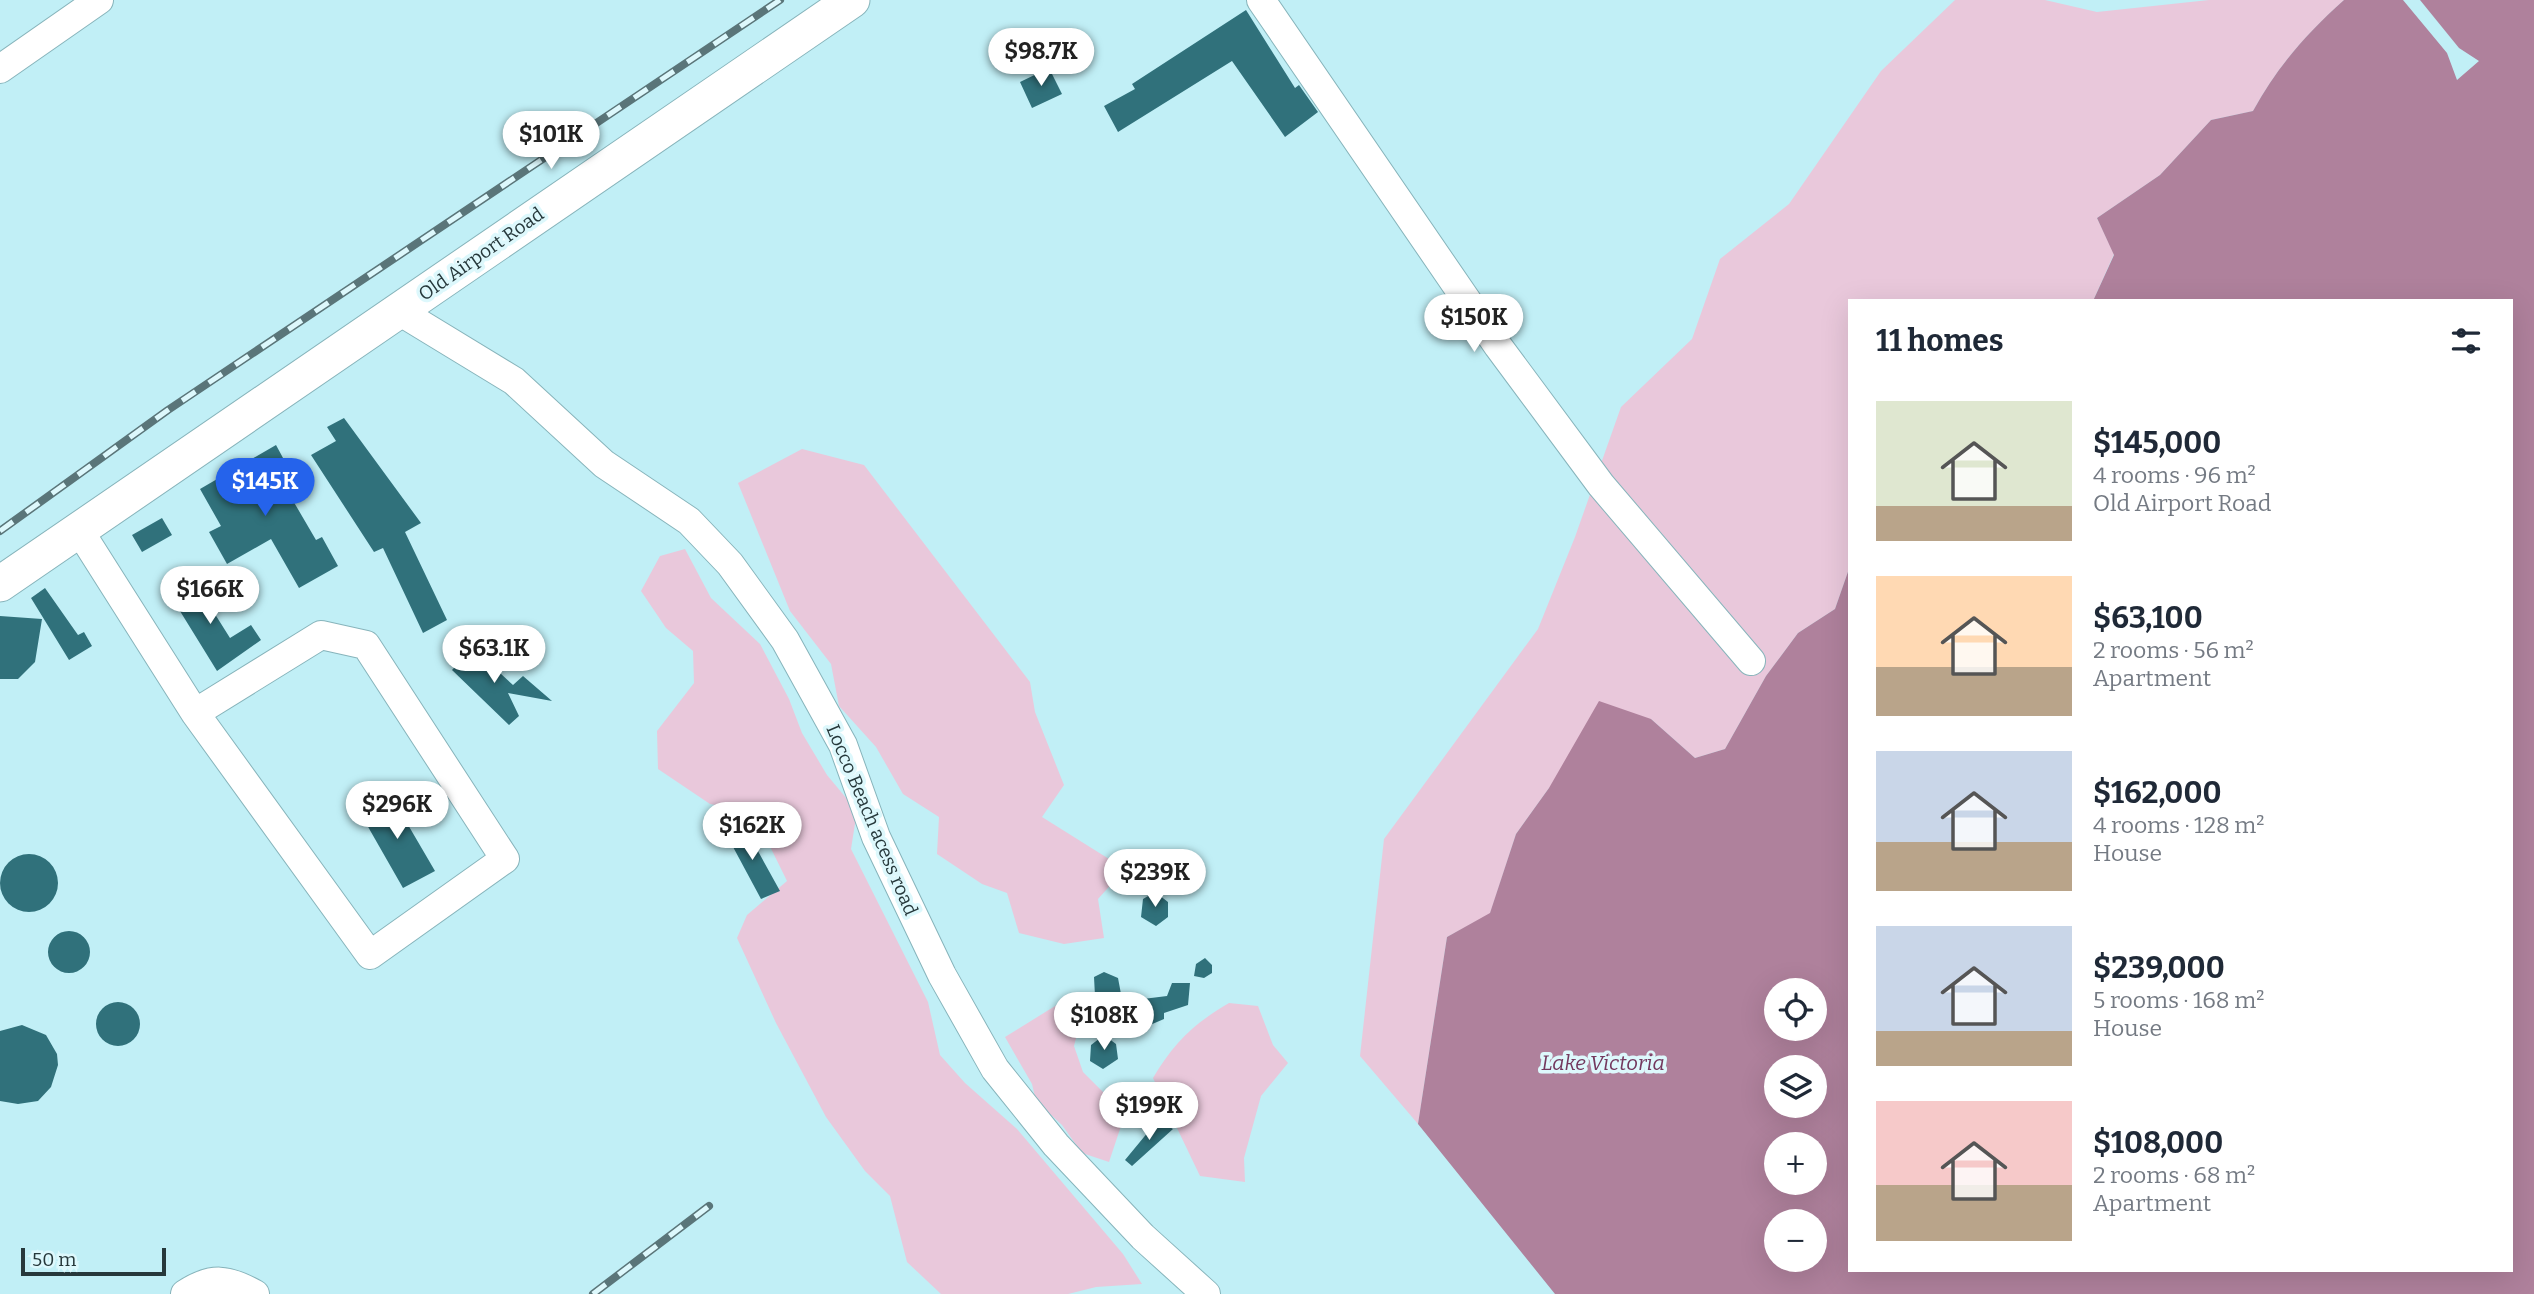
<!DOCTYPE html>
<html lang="en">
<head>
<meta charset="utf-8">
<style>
  :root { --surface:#fff; --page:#f2f2f3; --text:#1f2937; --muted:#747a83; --accent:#2563eb }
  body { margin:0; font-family:Bitter,serif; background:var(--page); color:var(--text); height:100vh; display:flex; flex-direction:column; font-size:26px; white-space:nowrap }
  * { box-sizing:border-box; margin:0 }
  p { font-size:23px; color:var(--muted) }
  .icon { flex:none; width:38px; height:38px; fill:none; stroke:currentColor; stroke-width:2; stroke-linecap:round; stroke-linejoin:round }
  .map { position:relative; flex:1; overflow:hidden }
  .drawer { position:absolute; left:1848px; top:299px; width:665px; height:973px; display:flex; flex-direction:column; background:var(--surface); border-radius:0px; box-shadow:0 7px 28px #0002 }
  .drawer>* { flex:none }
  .fabs { position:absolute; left:1764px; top:978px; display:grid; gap:14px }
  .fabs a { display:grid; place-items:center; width:63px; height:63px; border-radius:50%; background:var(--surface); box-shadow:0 7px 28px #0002; font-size:35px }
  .scale { position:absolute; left:21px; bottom:18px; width:145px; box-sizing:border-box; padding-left:7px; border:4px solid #26383b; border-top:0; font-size:19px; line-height:24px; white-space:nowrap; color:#26383b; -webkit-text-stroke:5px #ddf8fc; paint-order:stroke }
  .price { position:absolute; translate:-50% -60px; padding:0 16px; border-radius:24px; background:#fff; color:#222; font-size:23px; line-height:46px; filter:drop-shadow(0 2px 4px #0008) }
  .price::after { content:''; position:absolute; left:50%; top:42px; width:21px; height:16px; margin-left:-10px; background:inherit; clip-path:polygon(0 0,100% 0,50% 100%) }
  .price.active { background:var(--accent); color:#fff }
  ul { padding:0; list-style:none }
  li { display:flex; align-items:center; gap:21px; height:175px; padding:0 28px }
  li span { display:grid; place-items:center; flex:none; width:196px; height:140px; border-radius:0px; color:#555 }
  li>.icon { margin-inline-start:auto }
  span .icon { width:84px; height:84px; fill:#fffc; stroke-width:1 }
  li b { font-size:30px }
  h2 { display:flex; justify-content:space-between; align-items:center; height:84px; padding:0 28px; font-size:30px }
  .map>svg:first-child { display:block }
  .green { fill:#e9c8db }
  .water { fill:#af819c; fill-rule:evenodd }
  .pier { fill:#c1eff6 }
  .building { fill:#30717b }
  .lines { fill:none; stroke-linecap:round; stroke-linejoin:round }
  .minor-casing { stroke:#87b4bb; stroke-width:30 }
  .major-casing { stroke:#87b4bb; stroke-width:37 }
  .minor { stroke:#fff; stroke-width:28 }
  .major { stroke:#fff; stroke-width:35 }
  .rail-casing { stroke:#5a7579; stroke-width:8 }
  .rail { stroke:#ddf8fc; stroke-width:5; stroke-dasharray:16; stroke-linecap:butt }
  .labels { text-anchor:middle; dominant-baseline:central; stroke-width:7; stroke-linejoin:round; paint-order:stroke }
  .street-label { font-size:19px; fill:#26383b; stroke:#ddf8fc }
  .water-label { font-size:21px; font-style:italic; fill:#73385e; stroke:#ddf8fc }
</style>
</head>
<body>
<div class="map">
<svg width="2534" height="1294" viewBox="0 0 2534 1294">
  <rect width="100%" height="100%" fill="#c1eff6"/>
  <path class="green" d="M1955,0H2045L2097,12L2209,0H2344C2307,33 2277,67 2253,111L2211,120L2160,175L2097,218L2114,254L2093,301H1850V566L1835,609L1798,633L1766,676L1725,749L1695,758L1651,719L1549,788L1516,834L1490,914L1447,937L1418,1124L1360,1056L1384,839L1538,629L1575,537L1621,407L1692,339L1720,259L1789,204L1881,71Z
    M802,449L864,465L1030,682L1035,712L1064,785L1042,817L1125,869L1098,899L1104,938L1064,944L1019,933L1007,893L982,884L937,854L939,817L903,794L876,747L839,706L831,664L790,611L738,483Z
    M685,549L711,598L760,644L789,699L802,733L827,775L857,811L851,849L928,1002L940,1055L965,1083L1017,1129L1123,1254L1142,1284L1096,1287L1068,1294H941L907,1262L890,1196L865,1171L826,1117L776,1023L737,938L747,915L787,881L753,812L710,804L658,769L657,731L694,683L693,651L666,628L641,591L660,556Z
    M1068,998L1081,1019L1074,1046L1083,1072L1111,1100L1121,1126L1109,1162L1082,1153L1062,1125L1036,1101L1032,1084L1005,1037Z
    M1229,1003L1258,1006L1273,1045L1288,1063L1261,1096L1244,1158L1245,1182L1200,1176L1153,1078C1174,1043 1193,1024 1229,1003Z"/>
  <path class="water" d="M2344,0H2534V1294H1555L1418,1124L1447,937L1490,913L1516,834L1549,788L1599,701L1651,719L1695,758L1725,749L1766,676L1798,633L1835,609L1850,566V1270H2511V301H2093L2114,255L2097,218L2160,175L2211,120L2253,111C2277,67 2307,33 2344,0ZM1776,990H1815V1029H1776ZM1776,1068H1815V1106H1776ZM1776,1144H1815V1183H1776ZM1776,1222H1815V1260H1776Z"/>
  <path class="pier" d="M2403,0H2420L2459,48L2479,61L2457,80L2447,53Z"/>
  <path class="building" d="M1246,10L1295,88L1299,85L1318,112L1285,137L1232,61L1118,132L1104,106L1135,89L1132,84Z
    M1049,68L1062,94L1032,108L1020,82Z
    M344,418L421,523L405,532L447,620L423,633L383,548L374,552L311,455L336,441L327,427Z
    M276,445L289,469L278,475L316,540L322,537L338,566L299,588L271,539L227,564L209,532L221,526L200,489Z
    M162,518L172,535L142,552L132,535Z
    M191,576L230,638L251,625L261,640L217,671L167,590Z
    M45,588L78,635L84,632L92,646L69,660L31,598Z
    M0,616L42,619L35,662L18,679H0Z
    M473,648L513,685L523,676L552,701L508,693L519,716L509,725L452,670Z
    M390,794L435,871L403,888L359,811Z
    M743,824L780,891L761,899L725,832Z
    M0 883a29 29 0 1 1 58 0a29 29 0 1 1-58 0Z
    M1155,892L1168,902V917L1156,926L1141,917L1143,899Z
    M48 952a21 21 0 1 1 42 0a21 21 0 1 1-42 0Z
    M1205,958L1212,965V973L1204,978L1194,976L1196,964Z
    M1104,972L1118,978L1121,994L1106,1004L1095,996L1094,977Z
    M1172,983H1190L1188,1005L1164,1013V1019L1150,1025L1137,1015L1143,999L1167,996Z
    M96 1024a22 22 0 1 1 44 0a22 22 0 1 1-44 0Z
    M22,1025L46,1035L57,1054L58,1065L51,1087L38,1101L18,1104L0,1101V1031Z
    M1104,1035L1116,1044L1118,1059L1103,1069L1090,1061L1091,1045Z
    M1158,1120L1173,1129L1132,1166L1125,1160Z"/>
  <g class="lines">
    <g class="minor-casing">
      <path id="minor" d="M1261,0L1498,346L1601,485L1751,661
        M0,69L99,0
        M399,311L514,381L604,464L689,521L730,564L785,640L843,745L876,837L942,975L995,1069L1056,1145L1143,1237L1206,1294
        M79,530L195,713L370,955L505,859L366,645L321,635L195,713
        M185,1294C212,1276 228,1279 255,1294"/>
    </g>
    <g class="major-casing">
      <path id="major" d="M0,584L852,0"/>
    </g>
    <use href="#minor" class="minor"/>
    <use href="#major" class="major"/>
    <g class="rail-casing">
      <path id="rail" d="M0,531L168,410L780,0
        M593,1294L709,1206"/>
    </g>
    <use href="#rail" class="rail"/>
  </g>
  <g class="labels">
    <g class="street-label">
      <text transform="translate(481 254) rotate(-35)">Old Airport Road</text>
      <text transform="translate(872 820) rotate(67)">Locco Beach acess road</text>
    </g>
    <g class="water-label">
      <text x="1603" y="1063">Lake Victoria</text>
    </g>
  </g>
</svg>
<div class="fabs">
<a><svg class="icon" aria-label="locate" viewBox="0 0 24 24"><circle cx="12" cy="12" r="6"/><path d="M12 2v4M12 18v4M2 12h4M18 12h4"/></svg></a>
<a><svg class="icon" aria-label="layers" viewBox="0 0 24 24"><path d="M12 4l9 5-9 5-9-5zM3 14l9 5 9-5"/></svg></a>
<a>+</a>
<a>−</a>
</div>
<div class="scale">50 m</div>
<b class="price" style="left:1041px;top:88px">$98.7K</b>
<b class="price" style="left:551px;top:171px">$101K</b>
<b class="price" style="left:1474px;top:354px">$150K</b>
<b class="price active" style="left:265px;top:518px">$145K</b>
<b class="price" style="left:210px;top:626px">$166K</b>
<b class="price" style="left:494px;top:685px">$63.1K</b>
<b class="price" style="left:397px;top:841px">$296K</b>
<b class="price" style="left:752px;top:862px">$162K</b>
<b class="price" style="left:1155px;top:909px">$239K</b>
<b class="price" style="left:1104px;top:1052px">$108K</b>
<b class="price" style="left:1149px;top:1142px">$199K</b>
<section class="drawer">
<h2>11 homes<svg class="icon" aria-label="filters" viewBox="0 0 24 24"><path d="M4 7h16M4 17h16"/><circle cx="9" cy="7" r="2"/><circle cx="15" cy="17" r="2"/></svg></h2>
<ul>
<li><span style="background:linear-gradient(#dfe7d0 75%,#b9a48a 0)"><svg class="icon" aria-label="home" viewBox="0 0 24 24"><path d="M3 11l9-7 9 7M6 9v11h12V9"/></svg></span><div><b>$145,000</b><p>4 rooms · 96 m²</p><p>Old Airport Road</p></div></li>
<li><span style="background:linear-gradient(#ffd9b3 65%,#b9a48a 0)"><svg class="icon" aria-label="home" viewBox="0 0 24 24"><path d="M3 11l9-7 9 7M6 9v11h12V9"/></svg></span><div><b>$63,100</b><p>2 rooms · 56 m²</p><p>Apartment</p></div></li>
<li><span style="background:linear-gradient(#c9d6e8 65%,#b9a48a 0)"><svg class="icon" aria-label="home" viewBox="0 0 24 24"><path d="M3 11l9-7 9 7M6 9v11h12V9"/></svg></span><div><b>$162,000</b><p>4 rooms · 128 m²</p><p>House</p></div></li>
<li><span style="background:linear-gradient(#c9d6e8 75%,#b9a48a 0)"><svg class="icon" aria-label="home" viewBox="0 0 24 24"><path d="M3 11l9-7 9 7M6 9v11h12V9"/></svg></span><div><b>$239,000</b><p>5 rooms · 168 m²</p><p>House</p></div></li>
<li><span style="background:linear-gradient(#f6c9c9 60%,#b9a48a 0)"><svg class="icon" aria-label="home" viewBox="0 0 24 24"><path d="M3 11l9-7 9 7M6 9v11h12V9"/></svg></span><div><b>$108,000</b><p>2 rooms · 68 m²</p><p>Apartment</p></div></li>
</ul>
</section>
</div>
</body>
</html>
